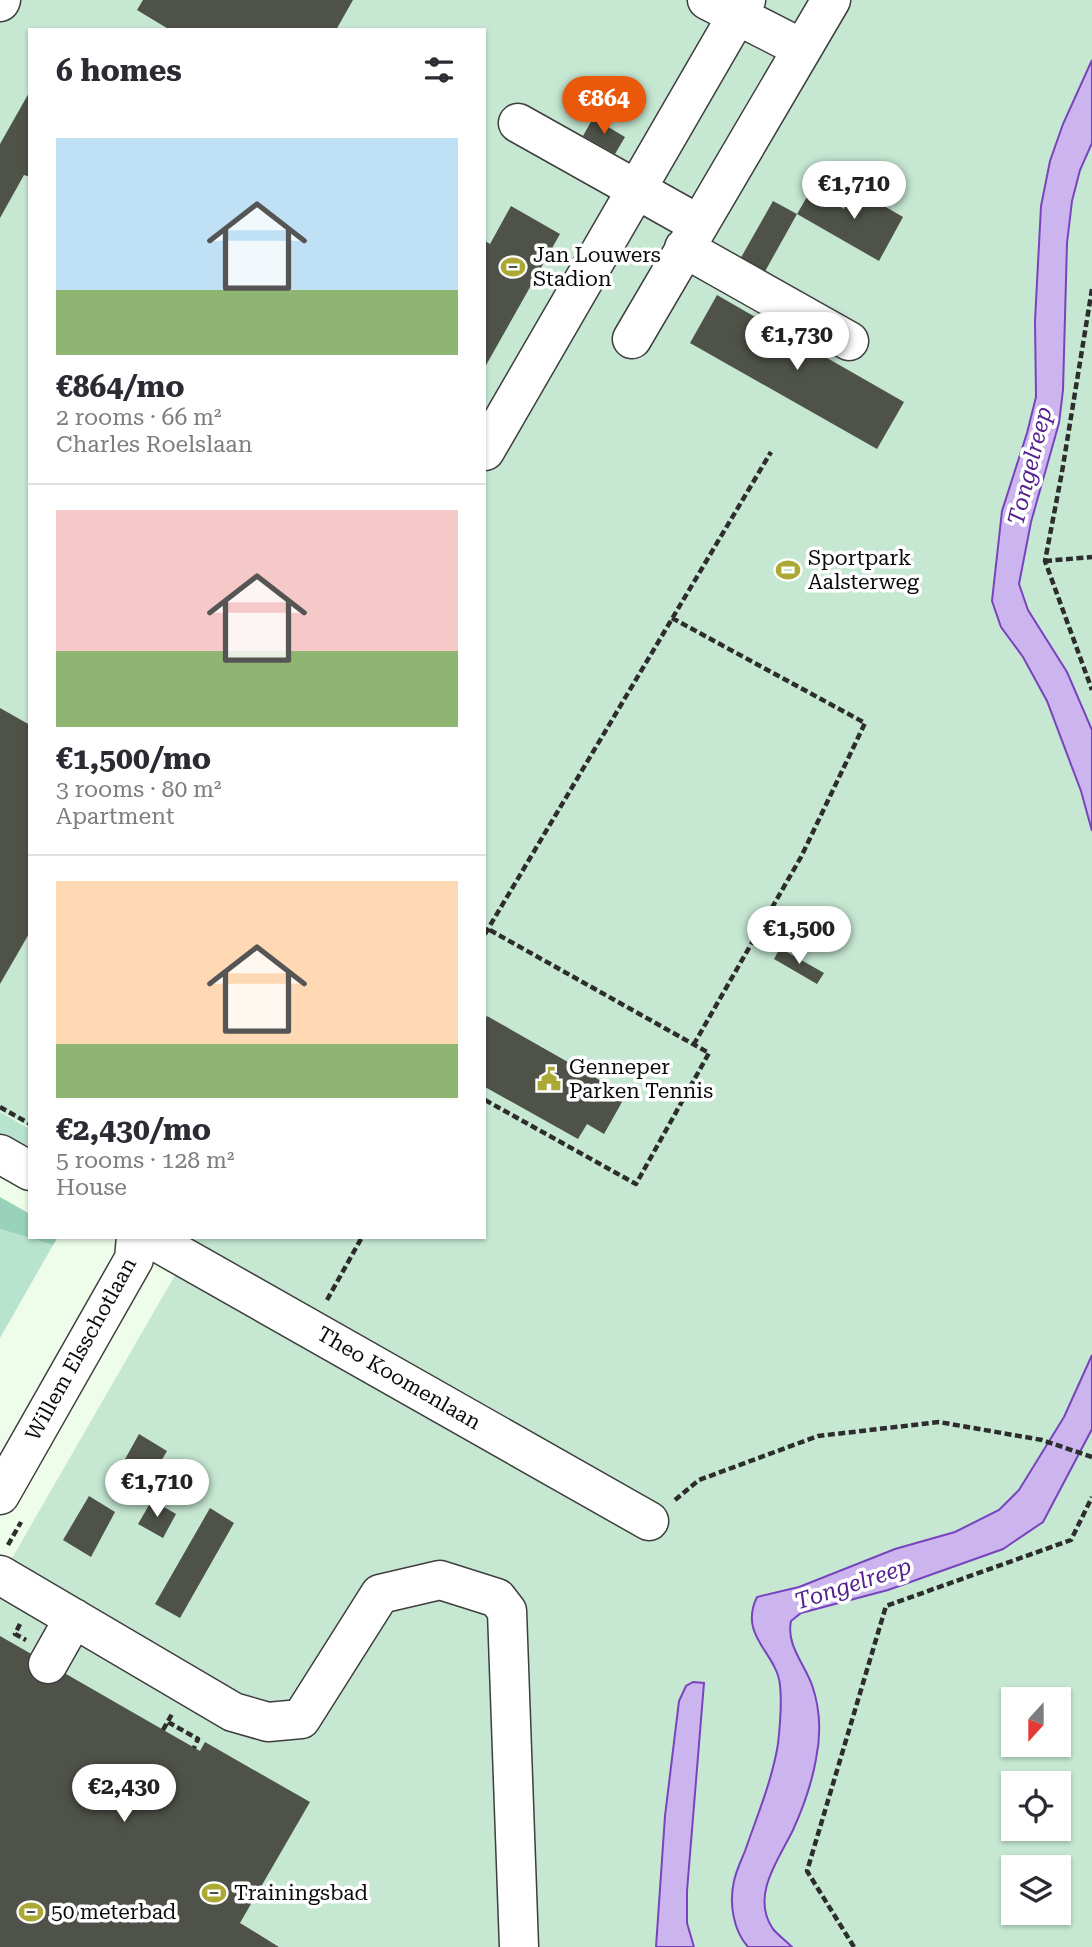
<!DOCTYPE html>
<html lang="en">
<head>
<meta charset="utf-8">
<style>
  :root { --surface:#fff; --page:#f7f7f7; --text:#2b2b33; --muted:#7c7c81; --line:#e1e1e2; --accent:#ea580c }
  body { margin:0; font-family:"Roboto Serif",serif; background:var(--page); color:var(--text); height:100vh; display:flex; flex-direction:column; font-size:26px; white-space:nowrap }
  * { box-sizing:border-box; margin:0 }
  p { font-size:23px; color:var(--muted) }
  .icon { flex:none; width:38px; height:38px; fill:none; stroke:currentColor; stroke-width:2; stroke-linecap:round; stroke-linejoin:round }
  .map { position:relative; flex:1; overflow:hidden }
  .side { position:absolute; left:28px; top:28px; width:458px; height:1211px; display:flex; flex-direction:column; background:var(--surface); border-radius:0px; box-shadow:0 2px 5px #0004 }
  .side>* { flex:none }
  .needle { width:46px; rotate:201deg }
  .fabs { position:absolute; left:1001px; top:1687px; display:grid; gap:14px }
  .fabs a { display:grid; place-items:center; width:70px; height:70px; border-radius:0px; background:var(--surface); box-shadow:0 2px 5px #0004; font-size:35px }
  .price { position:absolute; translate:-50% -60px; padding:0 16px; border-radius:24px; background:#fff; color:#222; font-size:23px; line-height:46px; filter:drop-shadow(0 2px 4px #0008) }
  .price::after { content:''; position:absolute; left:50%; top:42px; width:21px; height:16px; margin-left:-10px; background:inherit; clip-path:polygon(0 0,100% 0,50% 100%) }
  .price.on { background:var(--accent); color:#fff }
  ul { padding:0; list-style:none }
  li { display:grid; align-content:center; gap:14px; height:371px; padding:0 28px }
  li+li { border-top:2px solid var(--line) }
  li span { display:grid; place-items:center; height:217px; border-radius:0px; color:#555 }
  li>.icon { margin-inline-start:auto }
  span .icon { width:126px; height:126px; fill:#fffc; stroke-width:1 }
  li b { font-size:30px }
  h2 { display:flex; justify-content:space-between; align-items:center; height:84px; padding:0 28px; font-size:30px }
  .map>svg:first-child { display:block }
  .green { fill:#b8e3ce }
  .forest { fill:#99d2ba }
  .pitch { fill:#c6e8d3; fill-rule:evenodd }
  .water { fill:#ccb5ef; stroke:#7844be; stroke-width:2 }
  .building { fill:#4e5248 }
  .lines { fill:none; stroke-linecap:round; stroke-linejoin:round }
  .minor-casing { stroke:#3e3e3e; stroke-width:41 }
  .path { stroke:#2d2d2d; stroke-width:4.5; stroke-dasharray:7 3.5; stroke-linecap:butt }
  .minor { stroke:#fff; stroke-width:38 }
  .labels { text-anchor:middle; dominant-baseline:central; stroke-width:7; stroke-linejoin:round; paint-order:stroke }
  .poi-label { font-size:21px; fill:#0b0b0b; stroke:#fff; text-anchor:start }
  .street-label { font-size:21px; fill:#0b0b0b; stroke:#fff }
  .water-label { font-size:23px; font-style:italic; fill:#55228e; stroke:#fff }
</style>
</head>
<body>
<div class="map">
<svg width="1092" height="1947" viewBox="0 0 1092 1947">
  <rect width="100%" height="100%" fill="#edfdea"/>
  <path class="green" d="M0,1112L30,1129V1152L0,1135Z
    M0,1229L53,1245L0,1338Z"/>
  <path class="forest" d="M0,1197L30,1214V1237H58L53,1245L0,1229Z"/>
  <path class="pitch" d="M0,0H1092V1947H0V1579L197,1237H485V30H30V1127L0,1111ZM1013,1699H1059V1745H1013ZM1013,1783H1059V1829H1013ZM1013,1867H1059V1913H1013Z"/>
  <path class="water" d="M1092,60V143L1080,170L1072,201L1067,243L1063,390L1059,423L1031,522L1019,584L1028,610L1067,672L1092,730V831L1081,791L1047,701L1023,657L1001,627L992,601L1002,511L1027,433L1036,397L1035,321L1041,206L1050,161L1063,124Z
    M1092,1355V1429L1043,1522L1003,1549L888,1590L801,1613L791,1621C786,1645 804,1663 812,1685C820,1708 821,1735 816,1759C812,1782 803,1808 793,1830C779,1859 750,1896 773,1929C778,1935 786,1941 792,1947H748C733,1930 729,1903 734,1881C736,1871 741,1861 745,1851C757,1816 772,1781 778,1744C780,1726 782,1703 780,1685C777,1653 738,1636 757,1597L799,1587L895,1549L955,1532L999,1510L1019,1490L1064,1417Z
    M693,1682L704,1683L687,1891V1923L694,1947H656L665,1816L679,1701L686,1686Z"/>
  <path class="building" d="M143,0H353L336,30H170L137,10Z
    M30,91V177L24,175L0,218V144Z
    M593,118L625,137L615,154L583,136Z
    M855,189L903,217L879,261L797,214L811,190L844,209Z
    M773,201L797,214L763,275L739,261Z
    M511,206L560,234L485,367V241L490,244Z
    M717,295L904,402L877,449L690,343Z
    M0,708L30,725V932L0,984Z
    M780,948L824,973L817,984L774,959Z
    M487,1016L626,1095L604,1134L587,1124L578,1139L485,1087V1020Z
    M139,1434L167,1451L141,1495L114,1479Z
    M89,1496L115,1512L91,1557L63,1540Z
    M152,1500L176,1514L163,1538L138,1524Z
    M210,1508L234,1523L180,1618L155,1604Z
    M0,1636L200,1751L205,1742L310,1802L240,1923L279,1947H0Z"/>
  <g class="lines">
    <g class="minor-casing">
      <path id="minor" d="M707,0L801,48
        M0,2L1,0
        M518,123L698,224
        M684,248L849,341
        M632,339L831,0
        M485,451L746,0
        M0,1154L30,1171
        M148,1237L649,1521
        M0,1495L134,1259L136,1237
        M0,1575L233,1712L268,1722L301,1719L380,1594L440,1580L497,1598L507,1611L519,1947
        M48,1664L74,1618"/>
    </g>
    <path class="path" d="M1092,289L1062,472L1045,561L1092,690
      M1045,561L1092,557
      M672,618L865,723L801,857L694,1044
      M485,934L771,452
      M485,1100L636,1184L709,1053L488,929
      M0,1107L30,1124
      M327,1300L362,1237
      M675,1500L699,1480L818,1436L939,1422L1042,1440L1092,1457
      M8,1545L21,1522
      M20,1624L15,1634L26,1640
      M168,1722L198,1739L194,1748
      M163,1730L172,1714
      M854,1947L807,1871L886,1606L1071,1540L1092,1497"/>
    <use href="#minor" class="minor"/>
  </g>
  <defs>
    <g id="stadium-bare" transform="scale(1.89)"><path d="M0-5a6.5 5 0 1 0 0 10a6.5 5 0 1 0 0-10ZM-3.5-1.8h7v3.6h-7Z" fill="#aba933" stroke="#fff" stroke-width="2.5" paint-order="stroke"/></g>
    <g id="civic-bare" transform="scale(1.89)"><path d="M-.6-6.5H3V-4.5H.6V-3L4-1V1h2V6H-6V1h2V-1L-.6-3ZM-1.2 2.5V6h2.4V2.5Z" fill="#aba933" stroke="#fff" stroke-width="2.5" paint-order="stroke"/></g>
  </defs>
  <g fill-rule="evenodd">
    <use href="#stadium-bare" x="513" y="267"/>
    <use href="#stadium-bare" x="788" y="570"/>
    <use href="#civic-bare" x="549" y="1079"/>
    <use href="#stadium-bare" x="214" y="1893"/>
    <use href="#stadium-bare" x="31" y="1912"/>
  </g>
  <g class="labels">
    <g class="poi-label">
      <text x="533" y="255">Jan Louwers<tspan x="533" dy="24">Stadion</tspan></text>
      <text x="808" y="558">Sportpark<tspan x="808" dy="24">Aalsterweg</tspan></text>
      <text x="569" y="1067">Genneper<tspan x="569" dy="24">Parken Tennis</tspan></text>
      <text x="234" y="1893">Trainingsbad</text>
      <text x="51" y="1912">50 meterbad</text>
    </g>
    <g class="street-label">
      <text transform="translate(81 1349) rotate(-61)">Willem Elsschotlaan</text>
      <text transform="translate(399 1378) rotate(30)">Theo Koomenlaan</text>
    </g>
    <g class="water-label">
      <text transform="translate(1030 466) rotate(-76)">Tongelreep</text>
      <text transform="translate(853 1584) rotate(-18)">Tongelreep</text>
    </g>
  </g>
</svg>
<div class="fabs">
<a><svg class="needle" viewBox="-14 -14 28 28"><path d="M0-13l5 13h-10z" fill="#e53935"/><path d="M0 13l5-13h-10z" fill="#7c7c81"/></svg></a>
<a><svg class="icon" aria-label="locate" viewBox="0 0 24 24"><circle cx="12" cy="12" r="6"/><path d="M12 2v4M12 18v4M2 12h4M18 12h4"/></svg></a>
<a><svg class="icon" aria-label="layers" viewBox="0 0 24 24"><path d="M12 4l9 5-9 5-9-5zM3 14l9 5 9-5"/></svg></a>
</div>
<b class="price on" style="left:604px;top:136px">€864</b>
<b class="price" style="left:854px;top:221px">€1,710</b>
<b class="price" style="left:797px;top:372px">€1,730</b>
<b class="price" style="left:799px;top:966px">€1,500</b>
<b class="price" style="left:157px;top:1519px">€1,710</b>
<b class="price" style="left:124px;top:1824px">€2,430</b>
<section class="side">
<h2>6 homes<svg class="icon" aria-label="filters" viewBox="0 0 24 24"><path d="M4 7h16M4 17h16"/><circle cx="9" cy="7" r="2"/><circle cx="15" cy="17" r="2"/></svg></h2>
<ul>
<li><span style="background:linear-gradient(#bfe0f5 70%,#8fb573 0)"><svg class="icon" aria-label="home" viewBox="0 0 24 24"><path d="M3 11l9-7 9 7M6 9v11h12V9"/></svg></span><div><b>€864/mo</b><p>2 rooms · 66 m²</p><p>Charles Roelslaan</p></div></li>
<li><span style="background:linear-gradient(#f6c9c9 65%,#8fb573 0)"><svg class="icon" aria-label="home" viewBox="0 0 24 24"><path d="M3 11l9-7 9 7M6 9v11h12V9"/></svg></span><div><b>€1,500/mo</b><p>3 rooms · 80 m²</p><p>Apartment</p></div></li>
<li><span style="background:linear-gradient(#ffd9b3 75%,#8fb573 0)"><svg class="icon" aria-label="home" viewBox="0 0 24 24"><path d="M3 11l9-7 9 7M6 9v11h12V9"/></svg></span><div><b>€2,430/mo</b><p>5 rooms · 128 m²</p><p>House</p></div></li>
</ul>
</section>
</div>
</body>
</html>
